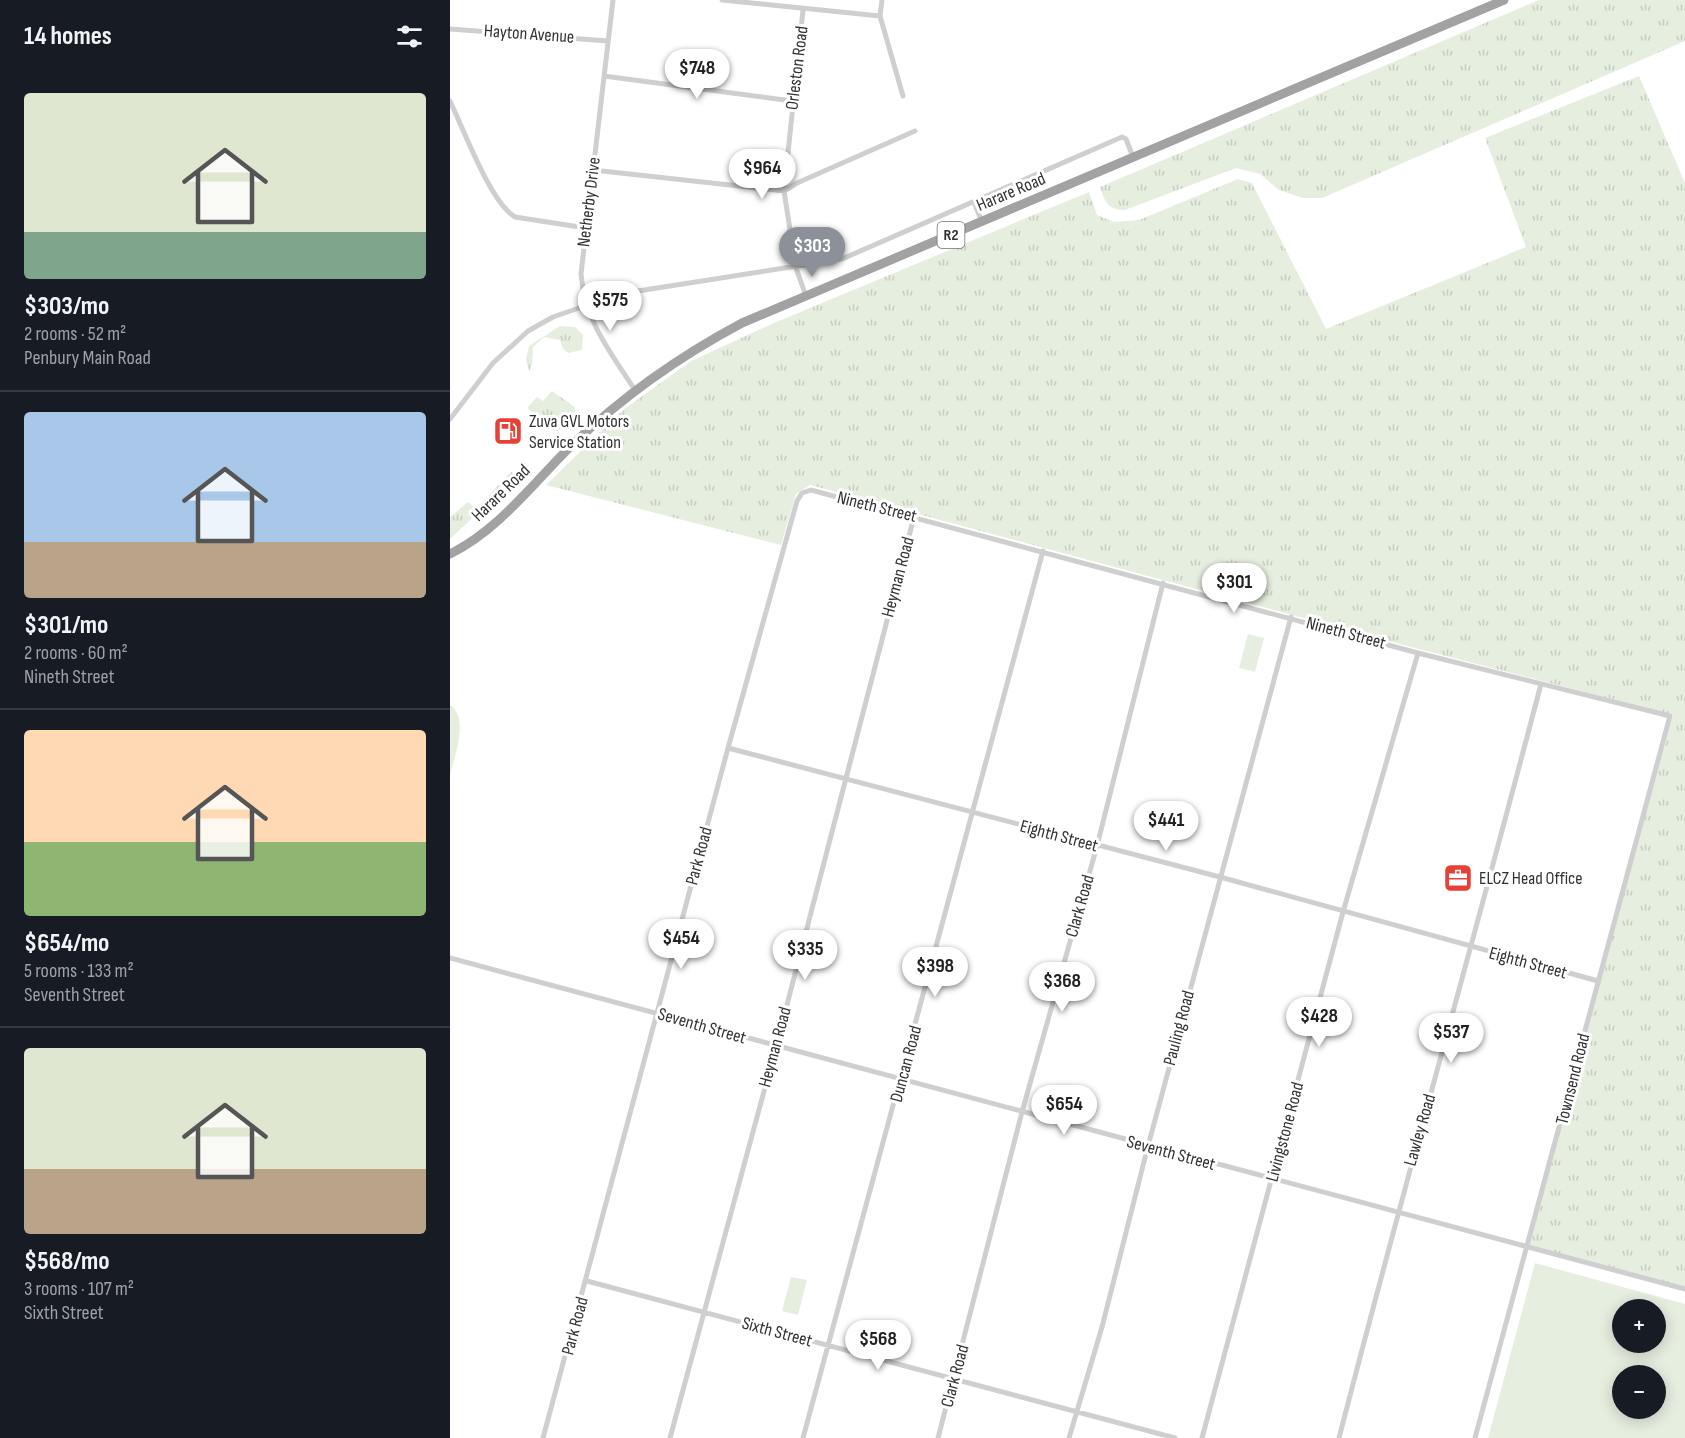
<!DOCTYPE html>
<html lang="en">
<head>
<meta charset="utf-8">
<style>
  :root { --surface:#171b24; --page:#242831; --text:#f1f3f6; --muted:#9ea1a6; --line:#363941; --accent:#8c9099 }
  body { margin:0; font-family:"Sofia Sans Condensed",sans-serif; background:var(--page); color:var(--text); height:100vh; display:flex; flex-direction:column; font-size:22px; white-space:nowrap }
  * { box-sizing:border-box; margin:0 }
  p { font-size:20px; color:var(--muted) }
  .icon { flex:none; width:33px; height:33px; fill:none; stroke:currentColor; stroke-width:2; stroke-linecap:round; stroke-linejoin:round }
  .map { position:relative; flex:1; overflow:hidden }
  .details { display:flex; flex-direction:column; background:var(--surface); width:450px }
  .details>* { flex:none }
  .tools { position:absolute; left:1162px; top:1299px; display:grid; gap:12px }
  .tools a { display:grid; place-items:center; width:54px; height:54px; border-radius:50%; background:var(--surface); box-shadow:0 3px 15px #0003; font-size:30px }
  .price { position:absolute; translate:-50% -51px; padding:0 14px; border-radius:21px; background:#fff; color:#222; font-size:20px; line-height:39px; filter:drop-shadow(0 2px 3px #0008) }
  .price::after { content:''; position:absolute; left:50%; top:36px; width:18px; height:14px; margin-left:-9px; background:inherit; clip-path:polygon(0 0,100% 0,50% 100%) }
  .price.on { background:var(--accent); color:#fff }
  ul { padding:0; list-style:none }
  li { display:grid; align-content:center; gap:12px; height:318px; padding:0 24px }
  li+li { border-top:2px solid var(--line) }
  li span { display:grid; place-items:center; height:186px; border-radius:6px; color:#555 }
  li>.icon { margin-inline-start:auto }
  span .icon { width:108px; height:108px; fill:#fffc; stroke-width:1 }
  li b { font-size:26px }
  h2 { display:flex; justify-content:space-between; align-items:center; height:72px; padding:0 24px; font-size:26px }
  main { display:flex; flex:1; min-height:0 }
  .map>svg:first-child { display:block }
  .grass { fill:url(#grass-tufts) }
  .pitch { fill:#e6eee0; fill-rule:evenodd }
  .lines { fill:none; stroke-linecap:round; stroke-linejoin:round }
  .minor { stroke:#cfcfcf; stroke-width:5 }
  .trunk { stroke:#a2a2a2; stroke-width:9 }
  .labels { text-anchor:middle; dominant-baseline:central; stroke-width:6; stroke-linejoin:round; paint-order:stroke }
  .shield { fill:#fff; stroke:#707070; stroke-width:1.5 }
  .shield-label { font-size:16px; font-weight:bold; fill:#323232 }
  .street-label { font-size:18px; fill:#323232; stroke:#fff }
  .poi-label { font-size:18px; fill:#323232; stroke:#fff; text-anchor:start }
</style>
</head>
<body>
<main>
<section class="details">
<h2>14 homes<svg class="icon" aria-label="filters" viewBox="0 0 24 24"><path d="M4 7h16M4 17h16"/><circle cx="9" cy="7" r="2"/><circle cx="15" cy="17" r="2"/></svg></h2>
<ul>
<li><span style="background:linear-gradient(#dfe7d0 75%,#7fa58c 0)"><svg class="icon" aria-label="home" viewBox="0 0 24 24"><path d="M3 11l9-7 9 7M6 9v11h12V9"/></svg></span><div><b>$303/mo</b><p>2 rooms · 52 m²</p><p>Penbury Main Road</p></div></li>
<li><span style="background:linear-gradient(#a9c7e8 70%,#b9a48a 0)"><svg class="icon" aria-label="home" viewBox="0 0 24 24"><path d="M3 11l9-7 9 7M6 9v11h12V9"/></svg></span><div><b>$301/mo</b><p>2 rooms · 60 m²</p><p>Nineth Street</p></div></li>
<li><span style="background:linear-gradient(#ffd9b3 60%,#8fb573 0)"><svg class="icon" aria-label="home" viewBox="0 0 24 24"><path d="M3 11l9-7 9 7M6 9v11h12V9"/></svg></span><div><b>$654/mo</b><p>5 rooms · 133 m²</p><p>Seventh Street</p></div></li>
<li><span style="background:linear-gradient(#dfe7d0 65%,#b9a48a 0)"><svg class="icon" aria-label="home" viewBox="0 0 24 24"><path d="M3 11l9-7 9 7M6 9v11h12V9"/></svg></span><div><b>$568/mo</b><p>3 rooms · 107 m²</p><p>Sixth Street</p></div></li>
</ul>
</section>
<div class="map">
<svg width="1235" height="1438" viewBox="0 0 1235 1438">
  <defs>
    <pattern id="grass-tufts" width="24" height="20" patternUnits="userSpaceOnUse" patternTransform="scale(1.5)"><rect width="24" height="20" fill="#e6eee0"/><path d="M3 7l-1-3M5 7V3M7 7l1-3M15 17l-1-3M17 17v-4M19 17l1-3" fill="none" stroke="#c6cdc1"/></pattern>
  </defs>
  <rect width="100%" height="100%" fill="#fff"/>
  <path class="grass" d="M1089,0H1235V41L872,198H853L829,190L810,174L786,168L675,210C658,210 655,202 650,187Z
    M1189,76L1235,183V1290L1077,1247L1223,715L957,646L360,485L346,494L331,545L96,485L173,410L241,361L324,323L639,192L647,215L664,222L689,220L788,179L802,183L876,329L1076,247L1035,138Z
    M110,326L125,327L133,335L132,350L118,353L113,349L110,340L94,337L83,347L82,364L79,371L76,359L79,346Z
    M102,391L125,407V414L108,431L102,429L77,408L87,397L93,401Z
    M61,472L67,476L0,539V517L18,502L26,509Z"/>
  <path class="pitch" d="M798,634L814,638L805,672L789,668Z
    M0,705C20,717 4,757 0,775Z
    M1085,1263L1235,1304V1438H1038ZM1173,1310H1206V1342H1173ZM1173,1376H1206V1408H1173Z
    M341,1277L357,1280L348,1315L332,1311Z"/>
  <g class="lines">
    <path class="minor" d="M163,0L131,274C135,321 160,352 185,390
      M272,0L430,16
      M432,0L430,16L453,96
      M353,10L334,191L346,268L356,296
      M0,29L158,41
      M154,76L342,101
      M0,101C14,130 40,202 65,217L136,228
      M143,170L334,191L347,183L465,131
      M524,202L532,222
      M0,419L43,363L78,331L103,317L169,294L392,259L672,137L676,139L683,157
      M278,748L770,877L1148,981
      M0,958L1235,1289
      M137,1281L725,1438
      M93,1438L278,748L347,501L352,493L361,490L968,653L1220,716L1025,1438
      M220,1438L326,1047L464,517
      M353,1438C434,1143 512,846 593,551
      M488,1438L572,1112L647,846L713,583
      M619,1438L652,1327L698,1146L841,617
      M752,1438L893,912L968,653
      M889,1438C954,1186 1025,936 1091,684"/>
    <path class="trunk" d="M0,554C50,529 83,483 122,445C173,396 230,356 292,323L1054,0"/>
  </g>
  <defs>
    <g id="fuel-square" transform="scale(1.5)"><rect x="-9" y="-9" width="18" height="18" rx="4" fill="#e74036" stroke="#fff"/><path d="M-5.5-6h7V0h2V4h1.3V-2.5L3-4.5l.8-.8L6-3V5H2.5V1h-1V6h-7ZM-4.2-4.7v3.2H.2V-4.7Z" fill="#fff"/></g>
    <g id="office-square" transform="scale(1.5)"><rect x="-9" y="-9" width="18" height="18" rx="4" fill="#e74036" stroke="#fff"/><path d="M-6-3h4V-5.5h4V-3h4V5H-6ZM-1-4.5V-3h2v-1.5ZM-6 0V1H6V0Z" fill="#fff"/></g>
  </defs>
  <g fill-rule="evenodd">
    <use href="#fuel-square" x="58" y="431"/>
    <use href="#office-square" x="1008" y="878"/>
  </g>
  <g class="labels">
    <rect class="shield" x="487.5" y="222" width="27" height="26" rx="4.5"/>
    <g class="shield-label">
      <text x="501" y="235">R2</text>
    </g>
    <g class="street-label">
      <text transform="translate(79 34) rotate(4)">Hayton Avenue</text>
      <text transform="translate(347 68) rotate(-83)">Orleston Road</text>
      <text transform="translate(561 192) rotate(-23)">Harare Road</text>
      <text transform="translate(139 202) rotate(-83)">Netherby Drive</text>
      <text transform="translate(51 493) rotate(-44)">Harare Road</text>
      <text transform="translate(427 507) rotate(14)">Nineth Street</text>
      <text transform="translate(448 577) rotate(-75)">Heyman Road</text>
      <text transform="translate(896 633) rotate(15)">Nineth Street</text>
      <text transform="translate(609 836) rotate(15)">Eighth Street</text>
      <text transform="translate(249 856) rotate(-75)">Park Road</text>
      <text transform="translate(630 906) rotate(-74)">Clark Road</text>
      <text transform="translate(1078 963) rotate(15)">Eighth Street</text>
      <text transform="translate(252 1026) rotate(16)">Seventh Street</text>
      <text transform="translate(729 1028) rotate(-75)">Pauling Road</text>
      <text transform="translate(325 1047) rotate(-75)">Heyman Road</text>
      <text transform="translate(456 1064) rotate(-75)">Duncan Road</text>
      <text transform="translate(1123 1079) rotate(-76)">Townsend Road</text>
      <text transform="translate(970 1130) rotate(-74)">Lawley Road</text>
      <text transform="translate(835 1132) rotate(-75)">Livingstone Road</text>
      <text transform="translate(721 1153) rotate(15)">Seventh Street</text>
      <text transform="translate(125 1326) rotate(-75)">Park Road</text>
      <text transform="translate(327 1332) rotate(15)">Sixth Street</text>
      <text transform="translate(505 1376) rotate(-75)">Clark Road</text>
    </g>
    <g class="poi-label">
      <text x="79" y="421">Zuva GVL Motors<tspan x="79" dy="21">Service Station</tspan></text>
      <text x="1029" y="878">ELCZ Head Office</text>
    </g>
  </g>
</svg>
<div class="tools">
<a>+</a>
<a>−</a>
</div>
<b class="price" style="left:247px;top:100px">$748</b>
<b class="price" style="left:312px;top:200px">$964</b>
<b class="price on" style="left:362px;top:278px">$303</b>
<b class="price" style="left:160px;top:332px">$575</b>
<b class="price" style="left:784px;top:614px">$301</b>
<b class="price" style="left:716px;top:852px">$441</b>
<b class="price" style="left:231px;top:970px">$454</b>
<b class="price" style="left:355px;top:981px">$335</b>
<b class="price" style="left:485px;top:998px">$398</b>
<b class="price" style="left:612px;top:1013px">$368</b>
<b class="price" style="left:869px;top:1048px">$428</b>
<b class="price" style="left:1001px;top:1064px">$537</b>
<b class="price" style="left:614px;top:1136px">$654</b>
<b class="price" style="left:428px;top:1371px">$568</b>
</div>
</main>
</body>
</html>
